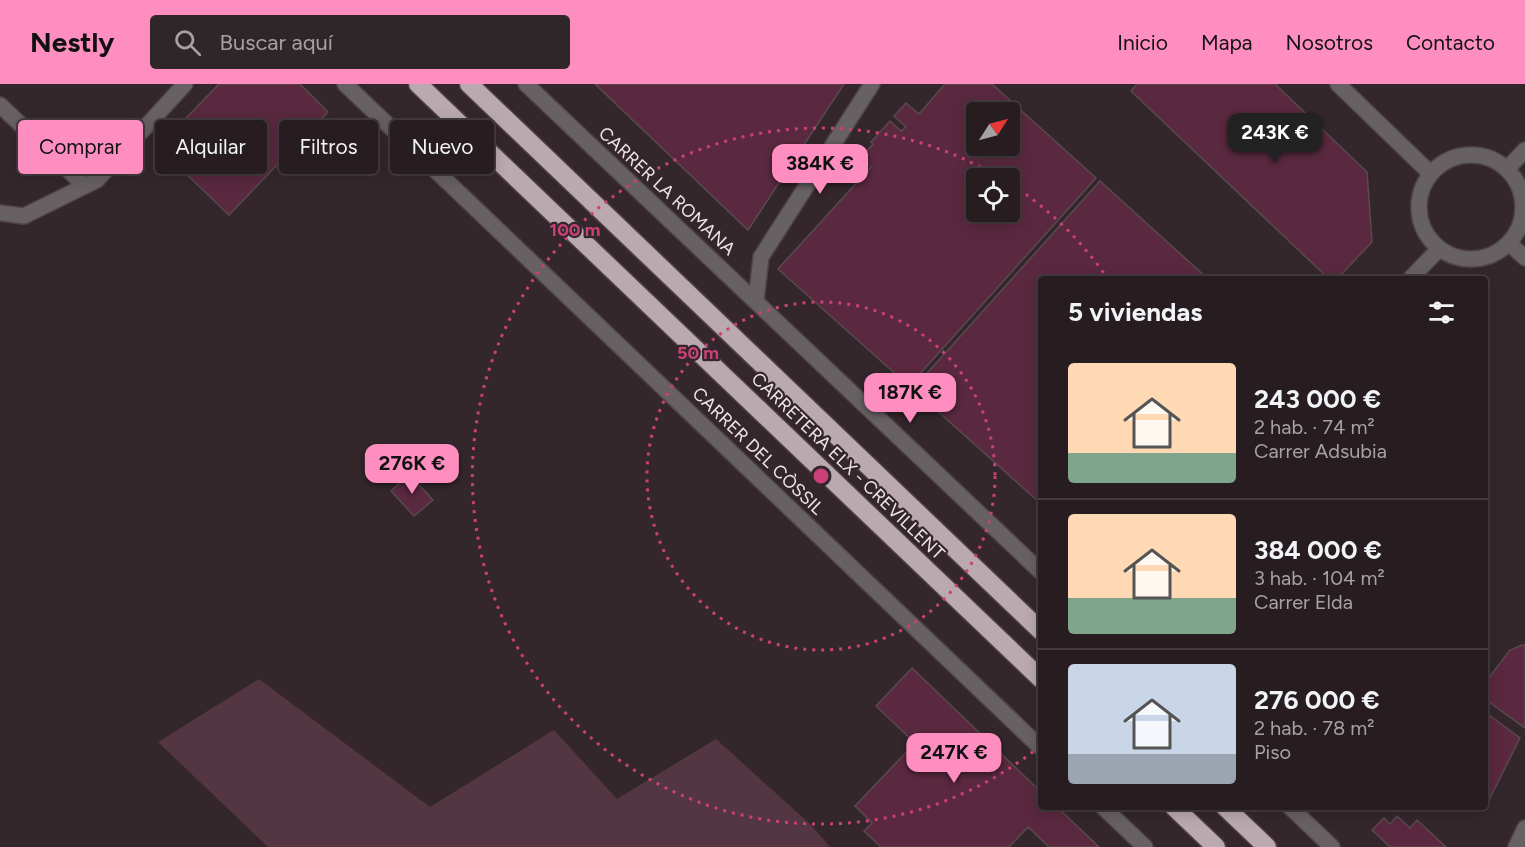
<!DOCTYPE html>
<html lang="es">
<head>
<meta charset="utf-8">
<style>
  :root { --surface:#271d21; --page:#2f262a; --text:#f1f3f6; --muted:#a4a2a5; --line:#433b3f; --accent:#fd8ebf }
  body { margin:0; font-family:Figtree,sans-serif; background:var(--page); color:var(--text); height:100vh; display:flex; flex-direction:column; font-size:22px; white-space:nowrap }
  * { box-sizing:border-box; margin:0 }
  p { font-size:20px; color:var(--muted) }
  .icon { flex:none; width:33px; height:33px; fill:none; stroke:currentColor; stroke-width:2; stroke-linecap:round; stroke-linejoin:round }
  .map { position:relative; flex:1; overflow:hidden }
  .sheet { position:absolute; left:1038px; top:192px; width:450px; height:534px; display:flex; flex-direction:column; background:var(--surface); border-radius:6px; box-shadow:0 3px 15px #0003,0 0 0 2px var(--line) }
  .sheet>* { flex:none }
  .guide { position:absolute; left:18px; top:36px; width:570px; height:54px; display:flex; gap:12px }
  .needle { width:39px; rotate:54deg }
  .controls { position:absolute; left:966px; top:18px; display:grid; gap:12px }
  .controls a { display:grid; place-items:center; width:54px; height:54px; border-radius:6px; background:var(--surface); box-shadow:0 3px 15px #0003,0 0 0 2px var(--line); font-size:30px }
  .price { position:absolute; translate:-50% -51px; padding:0 14px; border-radius:12px; background:var(--accent); color:#111; font-size:20px; line-height:39px; filter:drop-shadow(0 2px 3px #0008) }
  .price::after { content:''; position:absolute; left:50%; top:36px; width:18px; height:14px; margin-left:-9px; background:inherit; clip-path:polygon(0 0,100% 0,50% 100%) }
  .price.active { background:#222; color:#fff }
  ul { padding:0; list-style:none }
  li { display:flex; align-items:center; gap:18px; height:150px; padding:0 30px }
  li+li { border-top:2px solid var(--line) }
  li span { display:grid; place-items:center; flex:none; width:168px; height:120px; border-radius:6px; color:#555 }
  li>.icon { margin-inline-start:auto }
  span .icon { width:72px; height:72px; fill:#fffc; stroke-width:1 }
  li b { font-size:26px }
  h2 { display:flex; justify-content:space-between; align-items:center; height:72px; padding:0 30px; font-size:26px }
  .chip { padding:0 21px; border-radius:6px; background:var(--surface); box-shadow:0 3px 15px #0003,0 0 0 2px var(--line); font-size:21px; line-height:54px }
  .chip.active { background:var(--accent); color:#111 }
  header { display:flex; align-items:center; gap:36px; box-sizing:border-box; height:84px; padding:0 30px; background:var(--accent); color:#111 }
  header strong { font-size:28px }
  nav { display:flex; gap:33px; margin-inline-start:auto; font-size:21px }
  .search { width:420px; height:54px; background:var(--page); display:flex; align-items:center; gap:15px; box-sizing:border-box; padding:0 21px; border-radius:6px; color:var(--muted); font-size:22px }
  .map>svg:first-child { display:block }
  .green { fill:#543642 }
  .building { fill:#5a293f; stroke:#584a4f; stroke-width:1.5; fill-rule:evenodd }
  .lines { fill:none; stroke-linecap:round; stroke-linejoin:round }
  .street-casing { stroke:#4e4246; stroke-width:18 }
  .highway-casing { stroke:#4e4246; stroke-width:21 }
  .street { stroke:#676163; stroke-width:15 }
  .highway { stroke:#baaab0; stroke-width:18 }
  .ring { fill:none; stroke:#cb4177; stroke-width:3; stroke-dasharray:3 6 }
  .labels { text-anchor:middle; dominant-baseline:central; stroke-width:4.5; stroke-linejoin:round; paint-order:stroke }
  .street-label { font-size:18px; fill:#eee5e8; stroke:#34272c }
  .centre { fill:#cb4177; stroke:#34272c; stroke-width:3 }
  .ring-label { font-size:18px; text-anchor:middle; font-weight:bold; fill:#cb4177; stroke:#34272c; stroke-width:4.5; stroke-linejoin:round; paint-order:stroke }
</style>
</head>
<body>
<header>
<strong>Nestly</strong>
<div class="search"><svg class="icon" aria-label="search" viewBox="0 0 24 24"><circle cx="10" cy="10" r="6"/><path d="M15 15l6 6"/></svg>Buscar aquí</div>
<nav><a>Inicio</a><a>Mapa</a><a>Nosotros</a><a>Contacto</a></nav>
</header>
<div class="map">
<svg width="1525" height="763" viewBox="0 0 1525 763">
  <rect width="100%" height="100%" fill="#34272c"/>
  <path class="green" d="M259,595L430,723L554,646L617,715L716,655L811,741L830,763H268L158,658Z"/>
  <path class="building" d="M219,0H300L328,28L229,131L158,63Z
    M595,0H844L748,146Z
    M945,0H992L1096,94L909,302L778,185L871,83L861,74L873,60L871,58L890,37L901,47L906,43L894,32L906,19L919,30ZM976,28H1010V62H976ZM976,94H1010V128H976Z
    M1137,0H1275L1367,88L1372,158L1337,195H1329L1131,7Z
    M1100,97L1208,195H1041V420L913,305Z
    M409,390L433,416L414,432L391,407Z
    M1522,561H1525V644L1485,615V599L1510,566Z
    M912,584L1041,708V723H1057L1099,763H1049L1028,743L1009,763H881L864,747L872,739L855,722L915,659L876,622Z
    M1485,628L1520,654L1489,716L1485,713Z
    M1397,732L1410,744L1417,736L1446,763H1390L1372,746L1384,734L1390,740Z"/>
  <g class="lines">
    <g class="street-casing">
      <path id="street" d="M345,0L1041,664
        M526,0L1041,488
        M1338,0L1430,89
        M0,21L85,102
        M1419 123a52 52 0 1 1 104 0a52 52 0 1 1-104 0Z
        M1507,85L1525,66
        M0,129L24,132L97,96L185,0
        M1510,160L1525,174
        M1410,195L1439,165
        M756,217L761,173L872,0
        M1103,723L1145,763
        M1290,723L1332,763
        M1516,763L1525,744"/>
    </g>
    <g class="highway-casing">
      <path id="highway" d="M418,0L1041,595
        M469,0L1041,547
        M1174,723L1216,763
        M1225,723L1267,763"/>
    </g>
    <use href="#street" class="street"/>
    <use href="#highway" class="highway"/>
  </g>
  <g class="ring">
    <circle cx="821" cy="392" r="174"/>
    <path d="M1040 662A348 348 0 1 1 1000 94M1011 100A348 348 0 0 1 1108 195"/>
  </g>
  <g class="labels">
    <g class="street-label">
      <text transform="translate(667 107) rotate(43)">CARRER LA ROMANA</text>
      <text transform="translate(758 367) rotate(44)">CARRER DEL CÒSSIL</text>
      <text transform="translate(848 382) rotate(44)">CARRETERA ELX - CREVILLENT</text>
    </g>
  </g>
  <circle cx="821" cy="392" r="9" class="centre"/>
  <g class="ring-label">
    <text x="575" y="152">100 m</text>
    <text x="698" y="275">50 m</text>
  </g>
</svg>
<div class="controls">
<a><svg class="needle" viewBox="-14 -14 28 28"><path d="M0-13l5 13h-10z" fill="#e53935"/><path d="M0 13l5-13h-10z" fill="#a4a2a5"/></svg></a>
<a><svg class="icon" aria-label="locate" viewBox="0 0 24 24"><circle cx="12" cy="12" r="6"/><path d="M12 2v4M12 18v4M2 12h4M18 12h4"/></svg></a>
</div>
<b class="price active" style="left:1275px;top:80px">243K €</b>
<b class="price" style="left:820px;top:111px">384K €</b>
<b class="price" style="left:910px;top:340px">187K €</b>
<b class="price" style="left:412px;top:411px">276K €</b>
<b class="price" style="left:954px;top:700px">247K €</b>
<div class="guide">
<a class="chip active">Comprar</a>
<a class="chip">Alquilar</a>
<a class="chip">Filtros</a>
<a class="chip">Nuevo</a>
</div>
<section class="sheet">
<h2>5 viviendas<svg class="icon" aria-label="filters" viewBox="0 0 24 24"><path d="M4 7h16M4 17h16"/><circle cx="9" cy="7" r="2"/><circle cx="15" cy="17" r="2"/></svg></h2>
<ul>
<li><span style="background:linear-gradient(#ffd9b3 75%,#7fa58c 0)"><svg class="icon" aria-label="home" viewBox="0 0 24 24"><path d="M3 11l9-7 9 7M6 9v11h12V9"/></svg></span><div><b>243 000 €</b><p>2 hab. · 74 m²</p><p>Carrer Adsubia</p></div></li>
<li><span style="background:linear-gradient(#ffd9b3 70%,#7fa58c 0)"><svg class="icon" aria-label="home" viewBox="0 0 24 24"><path d="M3 11l9-7 9 7M6 9v11h12V9"/></svg></span><div><b>384 000 €</b><p>3 hab. · 104 m²</p><p>Carrer Elda</p></div></li>
<li><span style="background:linear-gradient(#c9d6e8 75%,#9aa5b1 0)"><svg class="icon" aria-label="home" viewBox="0 0 24 24"><path d="M3 11l9-7 9 7M6 9v11h12V9"/></svg></span><div><b>276 000 €</b><p>2 hab. · 78 m²</p><p>Piso</p></div></li>
</ul>
</section>
</div>
</body>
</html>
